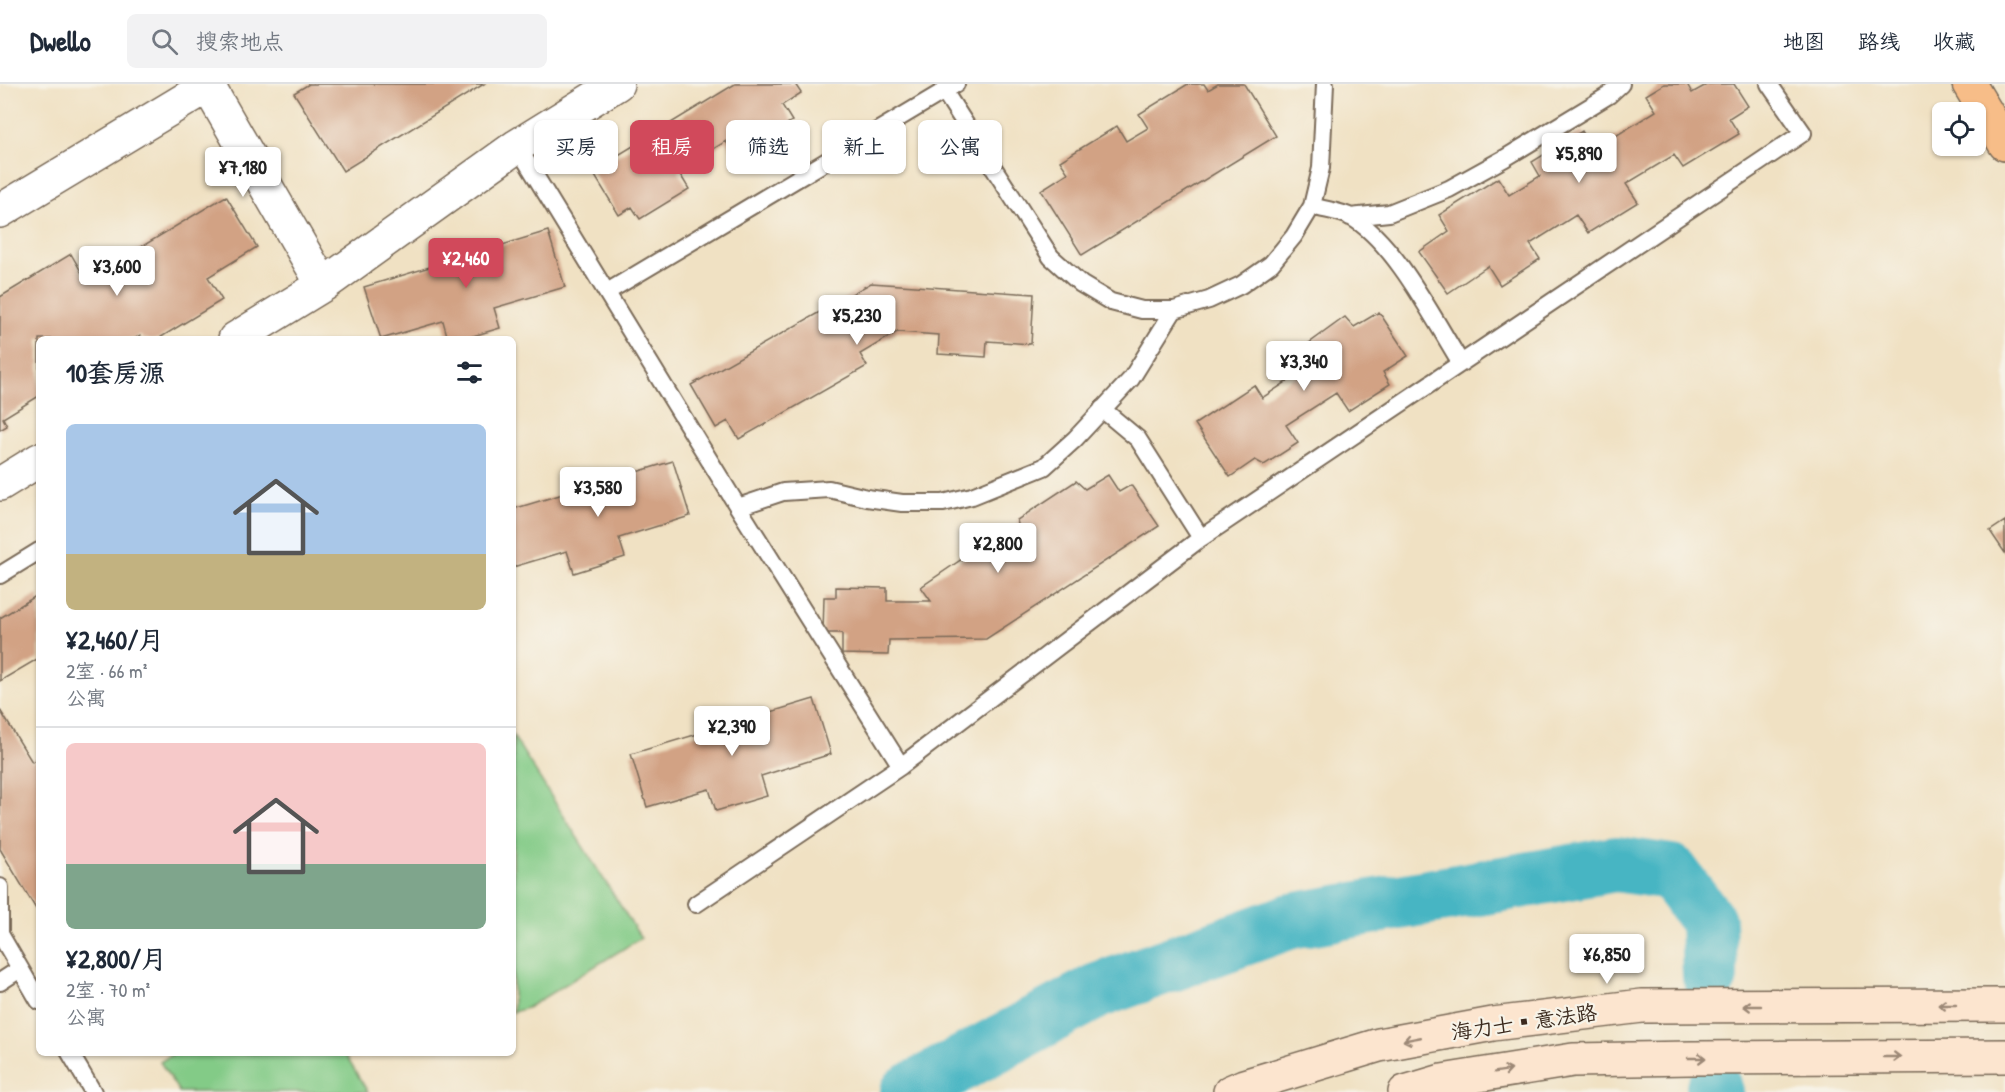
<!DOCTYPE html>
<html lang="zh">
<head>
<meta charset="utf-8">
<style>
  :root { --surface:#fff; --page:#f2f2f3; --text:#1f2937; --muted:#747a83; --line:#e0e1e3; --accent:#d1495b }
  body { margin:0; font-family:"Patrick Hand","LXGW WenKai TC",sans-serif; background:var(--page); color:var(--text); height:100vh; display:flex; flex-direction:column; font-size:22px; white-space:nowrap }
  * { box-sizing:border-box; margin:0 }
  p { font-size:20px; color:var(--muted) }
  .icon { flex:none; width:33px; height:33px; fill:none; stroke:currentColor; stroke-width:2; stroke-linecap:round; stroke-linejoin:round }
  .map { position:relative; flex:1; overflow:hidden }
  .panel { position:absolute; left:36px; top:252px; width:480px; height:720px; display:flex; flex-direction:column; background:var(--surface); border-radius:9px; box-shadow:0 2px 4px #0004 }
  .panel>* { flex:none }
  .top-card { position:absolute; left:534px; top:36px; width:570px; height:54px; display:flex; gap:12px }
  .buttons { position:absolute; left:1932px; top:18px; display:grid; gap:12px }
  .buttons a { display:grid; place-items:center; width:54px; height:54px; border-radius:9px; background:var(--surface); box-shadow:0 2px 4px #0004; font-size:30px }
  .price { position:absolute; translate:-50% -51px; padding:0 14px; border-radius:6px; background:#fff; color:#222; font-size:20px; line-height:39px; filter:drop-shadow(0 2px 3px #0008) }
  .price::after { content:''; position:absolute; left:50%; top:36px; width:18px; height:14px; margin-left:-9px; background:inherit; clip-path:polygon(0 0,100% 0,50% 100%) }
  .price.active { background:var(--accent); color:#fff }
  ul { padding:0; list-style:none }
  li { display:grid; align-content:center; gap:12px; height:318px; padding:0 30px }
  li+li { border-top:2px solid var(--line) }
  li span { display:grid; place-items:center; height:186px; border-radius:9px; color:#555 }
  li>.icon { margin-inline-start:auto }
  span .icon { width:108px; height:108px; fill:#fffc; stroke-width:1 }
  li b { font-size:26px }
  h2 { display:flex; justify-content:space-between; align-items:center; height:72px; padding:0 30px; font-size:26px }
  .tag { padding:0 21px; border-radius:9px; background:var(--surface); box-shadow:0 2px 4px #0004; font-size:21px; line-height:54px }
  .tag.active { background:var(--accent); color:#fff }
  header { display:flex; align-items:center; gap:36px; box-sizing:border-box; height:84px; padding:0 30px; background:var(--surface); border-bottom:2px solid var(--line) }
  header strong { font-size:28px }
  nav { display:flex; gap:33px; margin-inline-start:auto; font-size:21px }
  .search { width:420px; height:54px; background:var(--page); display:flex; align-items:center; gap:15px; box-sizing:border-box; padding:0 21px; border-radius:9px; color:var(--muted); font-size:22px }
  .map>svg:first-child { display:block }
  .green { fill:#83cb87; stroke:#5f7a52; stroke-width:1.5 }
  .lines { fill:none; stroke-linecap:round; stroke-linejoin:round }
  .river { stroke:#47b5c3; stroke-width:56 }
  .building { fill:#d2a284 }
  .lane-casing { stroke:#7a6a58; stroke-width:20 }
  .street-casing { stroke:#7a6a58; stroke-width:36 }
  .secondary-casing { stroke:#7a6a58; stroke-width:36 }
  .primary-casing { stroke:#7a6a58; stroke-width:36 }
  .lane { stroke:#fff; stroke-width:16 }
  .street { stroke:#fff; stroke-width:33 }
  .secondary { stroke:#fce5cf; stroke-width:33 }
  .primary { stroke:#f7bd88; stroke-width:33 }
  .oneway { stroke:#9c8876 }
  .labels { text-anchor:middle; dominant-baseline:central; stroke-width:4.5; stroke-linejoin:round; paint-order:stroke }
  .street-label { font-size:21px; fill:#3b2a1e; stroke:#f7f3e8 }
</style>
</head>
<body>
<header>
<strong>Dwello</strong>
<div class="search"><svg class="icon" aria-label="search" viewBox="0 0 24 24"><circle cx="10" cy="10" r="6"/><path d="M15 15l6 6"/></svg>搜索地点</div>
<nav><a>地图</a><a>路线</a><a>收藏</a></nav>
</header>
<div class="map">
<svg width="2005" height="1008" viewBox="0 0 2005 1008">
  <rect width="100%" height="100%" fill="#f7f3e8"/>
  <filter id="ink" filterUnits="userSpaceOnUse"><feTurbulence type="fractalNoise" baseFrequency=".0167" numOctaves="2"/><feDisplacementMap in="SourceGraphic" scale="12" xChannelSelector="R" yChannelSelector="G"/><feConvolveMatrix kernelMatrix="1 2 1 2 8 2 1 2 1" color-interpolation-filters="sRGB"/></filter>
  <filter id="wash" filterUnits="userSpaceOnUse"><feTurbulence type="fractalNoise" baseFrequency=".008" numOctaves="4" result="noise"/><feDisplacementMap in="SourceGraphic" scale="24" xChannelSelector="R" yChannelSelector="G"/><feGaussianBlur stdDeviation="1.35" result="paint"/><feColorMatrix in="noise" values="0 0 0 0 0 0 0 0 0 0 0 0 0 0 0 0 0 1.4 0 .05"/><feComposite in="paint" operator="in"/></filter>
  <g filter="url(#wash)">
    <rect width="100%" height="100%" fill="#f0e1c3"/>
    <path class="green" d="M513,652L641,854L527,924L513,928Z
      M174,969H344L368,1008H179L160,978Z"/>
    <g class="lines">
      <path class="river" d="M1714,1004L1716,1008
        M908,1008L1097,907L1291,837L1616,780L1671,788L1708,837L1710,892"/>
    </g>
    <g id="blocks">
      <path class="building" d="M309,0H484L343,87L294,9Z
        M735,0H795L801,9L782,21L792,37L734,72L726,57L678,87L689,105L640,135L632,123L619,131L592,87Z
        M1188,0H1204L1208,6L1218,0H1244L1276,52L1082,171L1041,106L1068,89L1060,77L1117,42L1126,57L1148,44L1139,30Z
        M1664,0H1687L1692,9L1708,0H1734L1748,22L1729,34L1739,50L1683,84L1674,71L1626,100L1638,118L1588,149L1576,131L1530,160L1540,175L1500,201L1488,182L1448,209L1419,168L1449,147L1439,131L1498,94L1509,111L1540,92L1532,78L1582,47L1593,66L1656,27L1646,11Z
        M226,112L257,163L208,193L222,216L158,255H143L140,251L134,255H39V312L3,334L7,342L0,346V213L71,170L86,196Z
        M548,147L565,203L494,224L500,244L463,255H448L443,237L381,255L364,203Z
        M871,199L1034,210L1031,260L987,257L986,273L938,270L939,251L897,248L860,270L867,282L739,355L728,337L716,344L691,301Z
        M1379,228L1408,272L1383,288L1390,300L1348,327L1336,309L1286,341L1298,359L1264,381L1255,376L1230,393L1195,340L1254,301L1262,314L1300,289L1290,273L1345,233L1354,243Z
        M673,377L690,432L619,454L625,473L574,489L567,467L513,483V425Z
        M1108,391L1119,408L1131,401L1159,442L986,555L889,556L888,571L842,570V549H823L824,513H836V503L887,504V517H931L921,503L987,458L994,469L1020,451L1017,436L1076,397L1085,405Z
        M2005,437V469L1990,447Z
        M39,510V574L0,597V534Z
        M814,615L831,670L761,692L767,712L716,727L709,705L647,723L631,670Z
        M0,626L32,678L39,673V830L0,765Z"/>
    </g>
  </g>
  <g filter="url(#ink)">
    <use href="#blocks" fill-opacity="0" stroke="#7a6a58" stroke-width="1.5"/>
    <g class="lines">
      <g class="lane-casing">
        <path id="lane" d="M944,7L1051,173L1081,200L1111,218L1142,226H1174L1209,216L1241,201L1271,180L1294,152L1312,122L1321,84L1325,0
          M517,62L738,423L901,682
          M1312,122C1324,126 1340,127 1351,133C1395,158 1434,236 1461,279
          M1350,133L1389,129L1449,105L1505,74L1609,11L1621,0
          M607,208L956,0
          M1102,325L1138,355L1201,454
          M738,423L783,408L829,405L867,414L902,419H943L972,412L1044,383L1075,355L1131,295L1174,226
          M0,491L39,467
          M0,803V850L39,917
          M696,820L901,682L1201,454L1803,49L1769,0
          M0,898L20,885
          M70,969L93,1008"/>
      </g>
      <g class="street-casing">
        <path id="street" d="M208,2L323,201
          M0,127L211,0
          M235,255L323,201L517,62L617,0
          M0,400L39,376"/>
      </g>
      <g class="secondary-casing">
        <path id="secondary" d="M1230,1008L1244,1002L1379,961L1493,940L1642,922L2005,921
          M1405,1008L1442,997L1573,976L1692,974L2005,972"/>
      </g>
      <g class="primary-casing">
        <path id="primary" d="M1969,0L2005,60"/>
      </g>
      <use href="#lane" class="lane"/>
      <use href="#street" class="street"/>
      <use href="#secondary" class="secondary"/>
      <use href="#primary" class="primary"/>
    </g>
    <defs><path id="oneway-shaft" d="M-6 0H5M1.5-3L5.5 0L1.5 3" fill="none" stroke-width="1.6" stroke-linecap="round" stroke-linejoin="round" transform="scale(1.5)"/></defs>
    <g class="oneway">
      <use href="#oneway-shaft" transform="translate(1947 921) rotate(180)"/>
      <use href="#oneway-shaft" transform="translate(1752 922) rotate(180)"/>
      <use href="#oneway-shaft" transform="translate(1412 955) rotate(169)"/>
      <use href="#oneway-shaft" transform="translate(1892 973)"/>
      <use href="#oneway-shaft" transform="translate(1697 974)"/>
      <use href="#oneway-shaft" transform="translate(1503 987) rotate(-9)"/>
    </g>
  </g>
  <g class="labels">
    <g class="street-label">
      <text transform="translate(1524 938) rotate(-8)">海力士▪意法路</text>
    </g>
  </g>
</svg>
<div class="buttons">
<a><svg class="icon" aria-label="locate" viewBox="0 0 24 24"><circle cx="12" cy="12" r="6"/><path d="M12 2v4M12 18v4M2 12h4M18 12h4"/></svg></a>
</div>
<b class="price" style="left:1579px;top:100px">¥5,890</b>
<b class="price" style="left:243px;top:114px">¥7,180</b>
<b class="price active" style="left:466px;top:205px">¥2,460</b>
<b class="price" style="left:117px;top:213px">¥3,600</b>
<b class="price" style="left:857px;top:262px">¥5,230</b>
<b class="price" style="left:1304px;top:308px">¥3,340</b>
<b class="price" style="left:598px;top:434px">¥3,580</b>
<b class="price" style="left:998px;top:490px">¥2,800</b>
<b class="price" style="left:732px;top:673px">¥2,390</b>
<b class="price" style="left:1607px;top:901px">¥6,850</b>
<div class="top-card">
<a class="tag">买房</a>
<a class="tag active">租房</a>
<a class="tag">筛选</a>
<a class="tag">新上</a>
<a class="tag">公寓</a>
</div>
<section class="panel">
<h2>10套房源<svg class="icon" aria-label="filters" viewBox="0 0 24 24"><path d="M4 7h16M4 17h16"/><circle cx="9" cy="7" r="2"/><circle cx="15" cy="17" r="2"/></svg></h2>
<ul>
<li><span style="background:linear-gradient(#a9c7e8 70%,#c2b280 0)"><svg class="icon" aria-label="home" viewBox="0 0 24 24"><path d="M3 11l9-7 9 7M6 9v11h12V9"/></svg></span><div><b>¥2,460/月</b><p>2室 · 66 m²</p><p>公寓</p></div></li>
<li><span style="background:linear-gradient(#f6c9c9 65%,#7fa58c 0)"><svg class="icon" aria-label="home" viewBox="0 0 24 24"><path d="M3 11l9-7 9 7M6 9v11h12V9"/></svg></span><div><b>¥2,800/月</b><p>2室 · 70 m²</p><p>公寓</p></div></li>
</ul>
</section>
</div>
</body>
</html>
